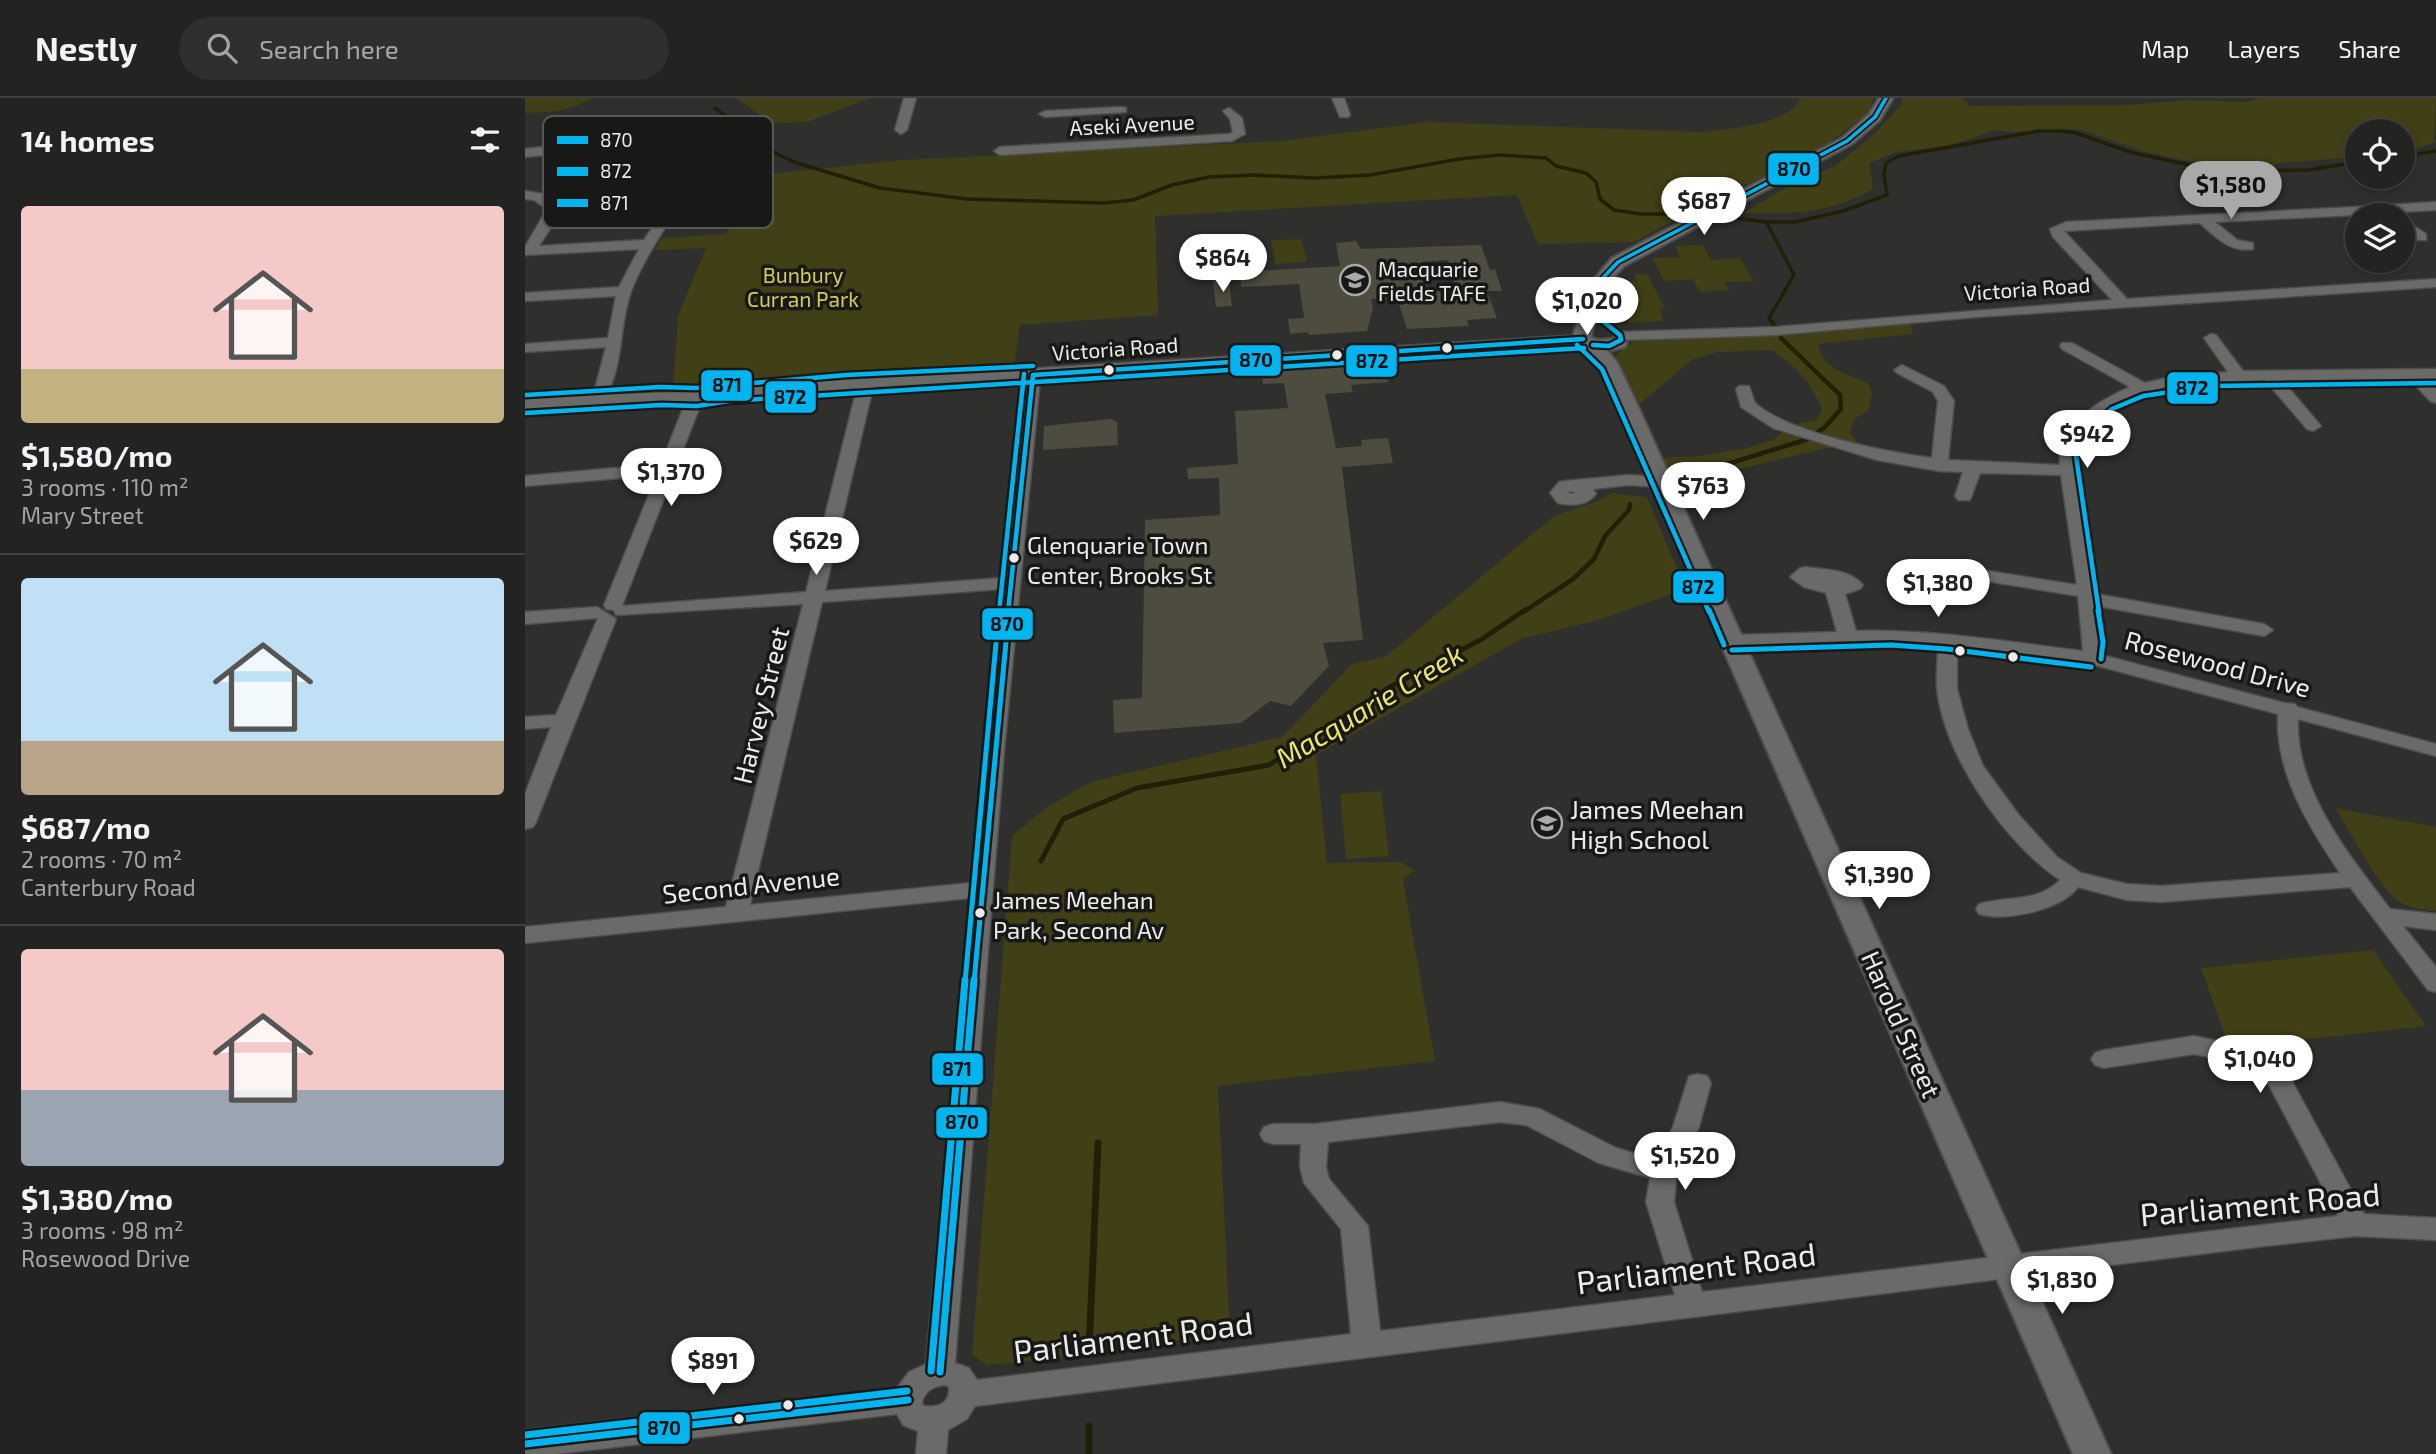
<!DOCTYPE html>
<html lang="en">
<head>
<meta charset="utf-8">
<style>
  :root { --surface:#232322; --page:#2f2f2f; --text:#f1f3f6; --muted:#a3a4a5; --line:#404040; --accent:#a9a9a8 }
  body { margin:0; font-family:"Exo 2",sans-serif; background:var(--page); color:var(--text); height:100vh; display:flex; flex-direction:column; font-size:26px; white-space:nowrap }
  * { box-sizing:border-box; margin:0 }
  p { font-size:23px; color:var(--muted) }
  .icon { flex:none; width:38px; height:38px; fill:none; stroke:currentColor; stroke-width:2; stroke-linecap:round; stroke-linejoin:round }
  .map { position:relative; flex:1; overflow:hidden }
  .sheet { display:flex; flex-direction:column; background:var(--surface); width:525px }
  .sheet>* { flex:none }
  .buttons { position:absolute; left:1820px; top:21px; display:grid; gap:14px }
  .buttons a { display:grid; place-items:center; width:70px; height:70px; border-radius:50%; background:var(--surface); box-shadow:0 4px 10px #0003,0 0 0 2px var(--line); font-size:35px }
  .price { position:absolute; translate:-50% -60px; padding:0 16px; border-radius:24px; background:#fff; color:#222; font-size:23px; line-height:46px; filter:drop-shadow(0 2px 4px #0008) }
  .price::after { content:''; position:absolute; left:50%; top:42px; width:21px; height:16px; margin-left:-10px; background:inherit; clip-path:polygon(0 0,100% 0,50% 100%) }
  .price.selected { background:var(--accent); color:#111 }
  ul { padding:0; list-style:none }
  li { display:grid; align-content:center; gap:14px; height:371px; padding:0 21px }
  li+li { border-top:2px solid var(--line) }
  li span { display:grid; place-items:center; height:217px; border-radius:7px; color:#555 }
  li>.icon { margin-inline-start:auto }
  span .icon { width:126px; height:126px; fill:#fffc; stroke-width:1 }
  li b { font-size:30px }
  h2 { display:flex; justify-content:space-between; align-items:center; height:84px; padding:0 21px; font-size:30px }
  header { display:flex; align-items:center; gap:42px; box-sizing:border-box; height:98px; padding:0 35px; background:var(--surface); border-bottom:2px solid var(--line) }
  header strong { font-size:33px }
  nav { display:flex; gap:38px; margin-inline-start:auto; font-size:24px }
  .search { width:490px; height:63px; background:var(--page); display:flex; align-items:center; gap:18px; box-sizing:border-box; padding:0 24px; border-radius:38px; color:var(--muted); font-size:26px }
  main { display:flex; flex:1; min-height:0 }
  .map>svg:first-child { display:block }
  .green { fill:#413f15 }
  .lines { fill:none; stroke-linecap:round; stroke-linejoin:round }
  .stream-far3 { stroke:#212007; stroke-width:3.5 }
  .stream-far2 { stroke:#212007; stroke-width:4.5 }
  .stream-far1 { stroke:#212007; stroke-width:5 }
  .stream { stroke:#212007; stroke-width:7 }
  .building { fill:#4d4c3f; fill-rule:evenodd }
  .minor-casing { stroke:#4d4d4c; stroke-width:3 }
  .major-casing { stroke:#4d4d4c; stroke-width:4 }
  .minor { fill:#6a6a69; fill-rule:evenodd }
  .major { fill:#6a6a6a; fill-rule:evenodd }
  .bus-1-far3-casing { stroke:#181816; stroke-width:7 }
  .bus-1-far2-casing { stroke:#181816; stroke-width:9 }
  .bus-1-far1-casing { stroke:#181816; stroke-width:10 }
  .bus-1-casing { stroke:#181816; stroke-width:12 }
  .bus-2-far1-casing { stroke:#181816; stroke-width:9 }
  .bus-2-casing { stroke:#181816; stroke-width:10 }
  .bus-3-far2-casing { stroke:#181816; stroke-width:9 }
  .bus-3-far1-casing { stroke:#181816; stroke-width:10 }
  .bus-3-casing { stroke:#181816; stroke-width:12 }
  .bus-1-far3 { stroke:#00b5ef; stroke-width:3.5 }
  .bus-1-far2 { stroke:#00b5ef; stroke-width:4.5 }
  .bus-1-far1 { stroke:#00b5ef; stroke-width:5 }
  .bus-1 { stroke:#00b5ef; stroke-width:7 }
  .bus-2-far1 { stroke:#00b5ef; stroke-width:4.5 }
  .bus-2 { stroke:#00b5ef; stroke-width:5 }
  .bus-3-far2 { stroke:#00b5ef; stroke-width:4.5 }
  .bus-3-far1 { stroke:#00b5ef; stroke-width:5 }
  .bus-3 { stroke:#00b5ef; stroke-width:7 }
  .bus-dot { fill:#ebebe9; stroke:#181816; stroke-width:2.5 }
  .labels { text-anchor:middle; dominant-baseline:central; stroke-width:7; stroke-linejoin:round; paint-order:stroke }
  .far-street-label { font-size:21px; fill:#ebebe9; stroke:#181816 }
  .far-poi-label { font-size:21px; fill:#ebebe9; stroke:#181816; text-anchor:start }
  .far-park-label { font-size:21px; fill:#d4cd55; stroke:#181816 }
  .bus-label { font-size:24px; fill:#ebebe9; stroke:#181816; text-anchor:start }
  .street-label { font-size:26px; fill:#ebebe9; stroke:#181816 }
  .poi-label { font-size:26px; fill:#ebebe9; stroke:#181816; text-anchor:start }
  .water-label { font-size:28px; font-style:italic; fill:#ece56e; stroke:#181816 }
  .near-street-label { font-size:32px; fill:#ebebe9; stroke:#181816 }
  .key { fill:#181816; stroke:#575755; stroke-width:2 }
  .key-label { font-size:19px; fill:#ebebe9 }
  .line-badge { stroke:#181816; stroke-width:2.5 }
  .pale-badge-label { font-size:19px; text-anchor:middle; font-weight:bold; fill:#111 }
</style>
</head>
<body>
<header>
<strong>Nestly</strong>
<div class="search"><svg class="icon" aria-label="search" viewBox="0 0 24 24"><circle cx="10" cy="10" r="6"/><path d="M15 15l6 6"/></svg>Search here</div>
<nav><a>Map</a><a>Layers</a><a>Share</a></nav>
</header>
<main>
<section class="sheet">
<h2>14 homes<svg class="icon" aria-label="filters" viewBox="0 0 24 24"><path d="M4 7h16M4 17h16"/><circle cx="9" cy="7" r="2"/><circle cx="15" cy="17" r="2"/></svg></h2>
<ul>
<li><span style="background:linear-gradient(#f6c9c9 75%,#c2b280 0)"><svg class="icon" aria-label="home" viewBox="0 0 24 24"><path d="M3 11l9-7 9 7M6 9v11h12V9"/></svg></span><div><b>$1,580/mo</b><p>3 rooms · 110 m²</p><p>Mary Street</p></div></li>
<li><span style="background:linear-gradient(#bfe0f5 75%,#b9a48a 0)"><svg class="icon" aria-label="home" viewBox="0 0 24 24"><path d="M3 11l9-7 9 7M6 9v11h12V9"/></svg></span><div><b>$687/mo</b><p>2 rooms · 70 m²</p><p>Canterbury Road</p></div></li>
<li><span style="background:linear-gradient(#f6c9c9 65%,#9aa5b1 0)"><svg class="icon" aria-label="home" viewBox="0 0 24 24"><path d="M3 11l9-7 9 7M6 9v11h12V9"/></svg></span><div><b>$1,380/mo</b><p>3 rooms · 98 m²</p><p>Rosewood Drive</p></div></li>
</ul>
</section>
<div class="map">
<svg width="1911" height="1356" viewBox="0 0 1911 1356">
  <rect width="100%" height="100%" fill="#2f2f2e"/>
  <path class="green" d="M0,0H67C43,14 27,14 0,15Z
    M211,0H345L282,24L247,25Z
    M1276,0H1349L1343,15L1296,51L1184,104L1109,144L1013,146L992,97L630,118L633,217L495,227L489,268L148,291L153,218L181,150L129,152L137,140L201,136L219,106L225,78L377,62L757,43L903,24L1178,34C1205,31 1262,27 1276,0Z
    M1377,0H1437L1445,8L1604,7L1665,2L1722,4L1736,0H1911L1909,41L1911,43L1895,50L1878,52V33H1832V59L1755,65L1744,70L1668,64L1621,54L1560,33L1547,31L1488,34L1471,32L1423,48L1371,54L1345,65L1348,91C1304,116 1267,116 1218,115L1269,85L1310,68L1347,38L1377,6Z
    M777,141L782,164L750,166L746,142Z
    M1178,147L1186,162L1215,160L1229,183L1200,184L1204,192L1175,194L1168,181L1139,183L1127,160L1155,159L1150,148Z
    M1109,176H1122L1140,210L1135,211L1138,223L1104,225L1093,203L1104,202L1096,184L1112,183Z
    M1385,224L1388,236L1293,246C1298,271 1321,276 1342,284L1347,295L1343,313L1329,321L1325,335L1336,349L1301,350L1150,387L1138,360L1175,358L1222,350L1250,341L1265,327L1291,322L1297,312C1287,284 1271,270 1248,252L1192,254L1167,262L1112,308L1088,260L1111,241Z
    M1086,395L1122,399L1162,494L1146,496L1077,521L996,541L791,657L802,765L875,764L890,772L878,782L910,963L693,988L705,1236L577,1252L549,1259L462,1267L447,1257L487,738L521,710L565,684L757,639L827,566L860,559L1029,418L1075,402Z
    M856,693L864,758L821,761L815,696Z
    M1811,710L1911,729V813C1898,811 1885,811 1873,803C1854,789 1824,733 1811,710Z
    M1848,852L1901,928L1747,945L1738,953L1700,938L1676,870Z"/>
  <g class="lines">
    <path class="stream-far3" d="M190,10L252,56L272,65L355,90L442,101L579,105L608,102L647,87L684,79L728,77L790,80L845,77L934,61L975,57L1021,60L1031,68L1061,75L1071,84L1075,101L1089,112L1116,116H1177
      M1878,58L1911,53
      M1186,117L1241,124H1270L1318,113L1362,97L1359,76L1361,65L1374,58L1514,33H1537L1551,35L1605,54L1692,73L1784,72L1832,64
      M1242,125L1269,177L1244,220L1248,226"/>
    <path class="stream-far2" d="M1247,224L1250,229
      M1161,379L1283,341L1300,329L1316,311L1315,297L1256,240
      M998,514L1048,481L1069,461L1080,438L1104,412L1105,406"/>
    <path class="stream-far1" d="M516,763L538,721L612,690L744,667L863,590L957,541L1000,512"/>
    <path class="stream" d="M564,1253L573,1045
      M564,1328V1356"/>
  </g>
  <path class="building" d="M831,143L836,151L956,147L965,172L970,171L977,193H962L972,220L942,222L944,228L882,231L872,200L846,201L848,211L842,233L784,237L783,234L765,236L763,221L779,220L774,186L716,189L715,174L815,168L811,145ZM923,162L930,188L903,189L896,164Z
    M704,182L707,208L691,209L688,183Z
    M858,263L863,284L826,287L828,294L800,296L811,350L837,348L836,342L863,340L868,365L817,369L838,542L798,545L804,568L766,608L745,603L716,625L589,635L588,602L617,600L620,422L695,417L694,380L663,381L662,370L713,366L710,313L763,310L759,285L738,286L736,270Z
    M586,321L592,324L593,347L518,352L519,328Z"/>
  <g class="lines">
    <g class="minor-casing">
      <path id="minor" d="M379,0H391L382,32L376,36L370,32Z
        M807,0H819L825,17L823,19H815Z
        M597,9L601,10V14L520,19L514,16L520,13Z
        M704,10L717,20L720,36L707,43L475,57L469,53L475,49L705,36L708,34L705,21L698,13Z
        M95,41L159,83L164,93C144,124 121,156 107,191C94,225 99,264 82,296L171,294L203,289L1058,237L1065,241L1058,245L515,281L479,653L430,1265L444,1270L452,1282L826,1236L816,1131L779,1085L775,1069L776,1046H748L739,1043L735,1036L739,1029L748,1026H790L975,1004L1015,1011L1091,1050L1132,1062L1148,1029L1164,978L1173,976L1182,978L1186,985L1174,1029L1152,1074L1149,1104L1177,1194L1813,1118L1744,987L1720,972L1700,962L1669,956L1579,970L1570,967L1566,961L1570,955L1579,952L1669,938L1708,946L1738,959L1762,974L1839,1116L1911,1120V1142L1831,1138L1740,1148L450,1308L442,1321L423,1332L421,1356H391L393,1333L378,1327L372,1316L31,1356H0V1332L372,1290L384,1274L401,1266L445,800L0,845V829L201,809L278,506L91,517L89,512L81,511L79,507L132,377L0,388V378L136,366L161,303L0,311V301L66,297L71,287L81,249L0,254V246L83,240L91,198L0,203V195L94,189L114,151L0,157V149L22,111L9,102L0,101V93L18,96L34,110L35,115L14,148L119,142L152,93L150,88L93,49L0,59V51ZM483,281H500L478,480L300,493L348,289ZM332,290L281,494L97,508L177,303ZM477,491L446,785L225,807L297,504ZM975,1024L1001,1027L1074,1065L1125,1080L1121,1104L1150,1197L855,1233L843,1128L804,1081L801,1069L803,1044ZM420,1287L424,1289C425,1305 414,1310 399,1308L397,1305C399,1293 409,1288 420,1287Z
        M1911,104V112L1872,114L1873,117L1849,116L1690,124L1712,142L1728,145V151C1705,155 1691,139 1675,125L1539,133L1602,201L1911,181V189L1451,219L1251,237L1096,242L1089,238L1096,234L1251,229L1587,202L1528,139L1525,131L1541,124L1849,108L1857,110L1864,107Z
        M1878,121L1901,136V142H1891L1878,131Z
        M1686,236L1691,237L1718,273L1911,271V281H1902L1911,291V305L1905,303L1885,281L1757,282L1796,328L1788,333L1782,331L1740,282L1684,284L1646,288L1616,295L1585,310L1563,330L1550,357L1571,496L1739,526L1748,532L1739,538L1573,508L1579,545L1577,557L1759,605L1770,606L1772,609L1911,646V658L1773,621C1770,692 1824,757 1865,811L1911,816V832L1878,828L1911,869V894L1903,892L1825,789L1636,804L1602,802L1553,789C1537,812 1480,824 1454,816L1451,811L1454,806C1482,798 1513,805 1535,782C1480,745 1419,658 1412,590C1411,576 1413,561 1413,547L1366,544L1207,549L1197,543L1207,537L1312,534L1301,495L1279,489L1265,479L1275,470L1281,469C1300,472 1325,471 1338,487L1335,491L1320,496L1331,533C1407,531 1483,544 1558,553L1553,498L1406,474L1397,469L1406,464L1552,487L1536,377L1455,375L1445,402H1433L1430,398L1438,374L1414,373L1352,362L1248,330L1216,309L1211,291L1214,288H1224L1230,305C1264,335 1360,354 1407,360L1413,303L1408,294L1372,275L1369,272L1377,267L1419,288L1429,303L1423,362L1535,367C1530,328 1575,302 1605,289L1537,251L1535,248L1537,245H1547L1620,285L1646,279L1703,274L1679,240ZM1432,549L1566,566L1753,616C1750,675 1783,727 1815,775L1636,788L1602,786L1556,775L1532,759L1493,716L1458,668L1443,631L1432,591Z
        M1104,377L1136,379L1144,384L1136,389L1104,387L1068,391L1071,396C1061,408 1048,408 1033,405L1025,395L1034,384L1040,383ZM1044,393L1052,395L1044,396Z
        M72,509L91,521L11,724L8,729L0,731V696L26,629L0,631V619L31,617L73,520L0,526V514Z"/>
    </g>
    <g class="major-casing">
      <path id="major" d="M1354,0H1368L1355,22L1327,46L1099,168L1079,190L1066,239C1079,247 1093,234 1102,245L1100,249L1083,253L1093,266L1112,306L1586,1356H1548L1075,268L1048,239L1061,190L1087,160L1317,40L1344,16Z"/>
    </g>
    <use href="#minor" class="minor"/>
    <use href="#major" class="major"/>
    <g class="bus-1-far3-casing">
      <path id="bus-1-far3" d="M1081,226L1072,219L1064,203L1072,186L1093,164L1322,43L1350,19L1361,0"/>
    </g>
    <g class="bus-1-far2-casing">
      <path id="bus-1-far2" d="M1068,247L1084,248L1096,242L1095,237L1079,224
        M508,277L1058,241
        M483,514L508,277"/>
    </g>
    <g class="bus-1-far1-casing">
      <path id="bus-1-far1" d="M449,884L484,512"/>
    </g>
    <g class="bus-1-casing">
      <path id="bus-1" d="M415,1274L449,882
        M0,1346L383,1302"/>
    </g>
    <g class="bus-2-far1-casing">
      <path id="bus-2-far1" d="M1052,247L1077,271L1184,514
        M1,315L136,307L172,308L204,303L1059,250
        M1574,514L1551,358L1563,333L1587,311L1618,298L1685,288L1911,285"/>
    </g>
    <g class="bus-2-casing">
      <path id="bus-2" d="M1184,512L1199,547
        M1573,512L1578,544L1576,561
        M1207,552L1366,547L1422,551L1566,569"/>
    </g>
    <g class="bus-3-far2-casing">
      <path id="bus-3-far2" d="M0,297L135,289L171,290L321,277L508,268
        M474,514L499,276"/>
    </g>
    <g class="bus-3-far1-casing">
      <path id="bus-3-far1" d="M440,884L474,512"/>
    </g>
    <g class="bus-3-casing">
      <path id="bus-3" d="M406,1273L440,882
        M0,1337L382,1293"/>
    </g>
    <use href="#bus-1-far3" class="bus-1-far3"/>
    <use href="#bus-1-far2" class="bus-1-far2"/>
    <use href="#bus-1-far1" class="bus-1-far1"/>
    <use href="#bus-1" class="bus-1"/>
    <use href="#bus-2-far1" class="bus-2-far1"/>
    <use href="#bus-2" class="bus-2"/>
    <use href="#bus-3-far2" class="bus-3-far2"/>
    <use href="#bus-3-far1" class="bus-3-far1"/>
    <use href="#bus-3" class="bus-3"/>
  </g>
  <defs>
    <g id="university-ring" transform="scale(1.575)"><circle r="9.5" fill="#181816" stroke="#a9a9a8" stroke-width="1.5"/><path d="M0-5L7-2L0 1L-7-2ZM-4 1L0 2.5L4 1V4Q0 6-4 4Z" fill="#a9a9a8"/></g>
    <g id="school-ring" transform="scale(1.575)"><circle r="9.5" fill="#181816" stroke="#a9a9a8" stroke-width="1.5"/><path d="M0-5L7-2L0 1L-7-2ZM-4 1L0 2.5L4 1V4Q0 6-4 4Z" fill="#a9a9a8"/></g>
  </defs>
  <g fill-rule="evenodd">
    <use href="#university-ring" x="830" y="182"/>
    <use href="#school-ring" x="1022" y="725"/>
  </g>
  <g class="bus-dot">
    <circle cx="922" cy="250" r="6"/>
    <circle cx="812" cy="257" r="6"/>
    <circle cx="584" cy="272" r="6"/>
    <circle cx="489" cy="460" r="6"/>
    <circle cx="1435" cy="553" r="6"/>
    <circle cx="1488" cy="559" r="6"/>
    <circle cx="455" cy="815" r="6"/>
    <circle cx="263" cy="1307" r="6"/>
    <circle cx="214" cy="1321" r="6"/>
  </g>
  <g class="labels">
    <g class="far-street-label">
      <text transform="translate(607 26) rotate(-3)">Aseki Avenue</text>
      <text transform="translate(1502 190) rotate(-4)">Victoria Road</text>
      <text transform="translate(590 250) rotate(-4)">Victoria Road</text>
    </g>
    <g class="far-poi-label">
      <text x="853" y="170">Macquarie<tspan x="853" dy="24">Fields TAFE</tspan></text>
    </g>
    <g class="far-park-label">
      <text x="278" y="176">Bunbury<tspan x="278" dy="24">Curran Park</tspan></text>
    </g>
    <g class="bus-label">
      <text x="502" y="446">Glenquarie Town<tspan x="502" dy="30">Center, Brooks St</tspan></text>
      <text x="468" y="801">James Meehan<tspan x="468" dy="30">Park, Second Av</tspan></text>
    </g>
    <g class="street-label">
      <text transform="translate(1693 565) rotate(15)">Rosewood Drive</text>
      <text transform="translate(235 607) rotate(-76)">Harvey Street</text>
      <text transform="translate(226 786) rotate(-6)">Second Avenue</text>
      <text transform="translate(1377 926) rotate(66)">Harold Street</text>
    </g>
    <g class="poi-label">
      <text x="1045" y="710">James Meehan<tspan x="1045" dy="30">High School</tspan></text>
    </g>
    <g class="water-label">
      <text transform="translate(844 607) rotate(-31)">Macquarie Creek</text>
    </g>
    <g class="near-street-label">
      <text transform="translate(1735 1105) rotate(-5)">Parliament Road</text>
      <text transform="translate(1171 1169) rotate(-7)">Parliament Road</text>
      <text transform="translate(608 1238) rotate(-7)">Parliament Road</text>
    </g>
  </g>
  <rect x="18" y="18" width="230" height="112" rx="10" class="key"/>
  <rect x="32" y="38" width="31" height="8" fill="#00b5ef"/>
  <rect x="32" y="69" width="31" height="9" fill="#00b5ef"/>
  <rect x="32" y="101" width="31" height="8" fill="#00b5ef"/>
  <g class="key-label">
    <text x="75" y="49">870</text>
    <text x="75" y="80">872</text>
    <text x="75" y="112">871</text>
  </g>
  <g class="line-badge">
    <rect x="1242" y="54" width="53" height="34" rx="7" fill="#00b5ef"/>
    <rect x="704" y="246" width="53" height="33" rx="7" fill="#00b5ef"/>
    <rect x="820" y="246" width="53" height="34" rx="7" fill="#00b5ef"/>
    <rect x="175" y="271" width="53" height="33" rx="7" fill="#00b5ef"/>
    <rect x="1641" y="273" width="53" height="34" rx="7" fill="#00b5ef"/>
    <rect x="239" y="282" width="53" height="34" rx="7" fill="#00b5ef"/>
    <rect x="1147" y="472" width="53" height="34" rx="7" fill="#00b5ef"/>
    <rect x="456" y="509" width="53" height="34" rx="7" fill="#00b5ef"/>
    <rect x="406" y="954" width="53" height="34" rx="7" fill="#00b5ef"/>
    <rect x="410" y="1008" width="53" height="33" rx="7" fill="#00b5ef"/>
    <rect x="113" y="1313" width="53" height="34" rx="7" fill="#00b5ef"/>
  </g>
  <g class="pale-badge-label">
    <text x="1269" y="78">870</text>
    <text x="731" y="269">870</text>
    <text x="847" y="270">872</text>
    <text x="202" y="294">871</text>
    <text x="1667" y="297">872</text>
    <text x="265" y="306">872</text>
    <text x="1173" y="496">872</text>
    <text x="482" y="533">870</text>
    <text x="432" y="978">871</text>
    <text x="437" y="1031">870</text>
    <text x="139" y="1337">870</text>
  </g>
</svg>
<div class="buttons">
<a><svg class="icon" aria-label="locate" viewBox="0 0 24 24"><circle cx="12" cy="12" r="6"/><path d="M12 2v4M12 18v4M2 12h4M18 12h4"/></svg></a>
<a><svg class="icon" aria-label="layers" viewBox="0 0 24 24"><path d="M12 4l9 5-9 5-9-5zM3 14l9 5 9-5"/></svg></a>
</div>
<b class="price selected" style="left:1706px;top:123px">$1,580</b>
<b class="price" style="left:1179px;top:139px">$687</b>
<b class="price" style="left:698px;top:196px">$864</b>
<b class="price" style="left:1062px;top:239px">$1,020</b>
<b class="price" style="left:1562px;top:372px">$942</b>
<b class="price" style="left:146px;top:410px">$1,370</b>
<b class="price" style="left:1178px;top:424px">$763</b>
<b class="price" style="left:291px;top:479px">$629</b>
<b class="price" style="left:1413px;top:521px">$1,380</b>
<b class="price" style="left:1354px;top:813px">$1,390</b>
<b class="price" style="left:1735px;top:997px">$1,040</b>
<b class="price" style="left:1160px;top:1094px">$1,520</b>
<b class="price" style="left:1537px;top:1218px">$1,830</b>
<b class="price" style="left:188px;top:1299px">$891</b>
</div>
</main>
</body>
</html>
